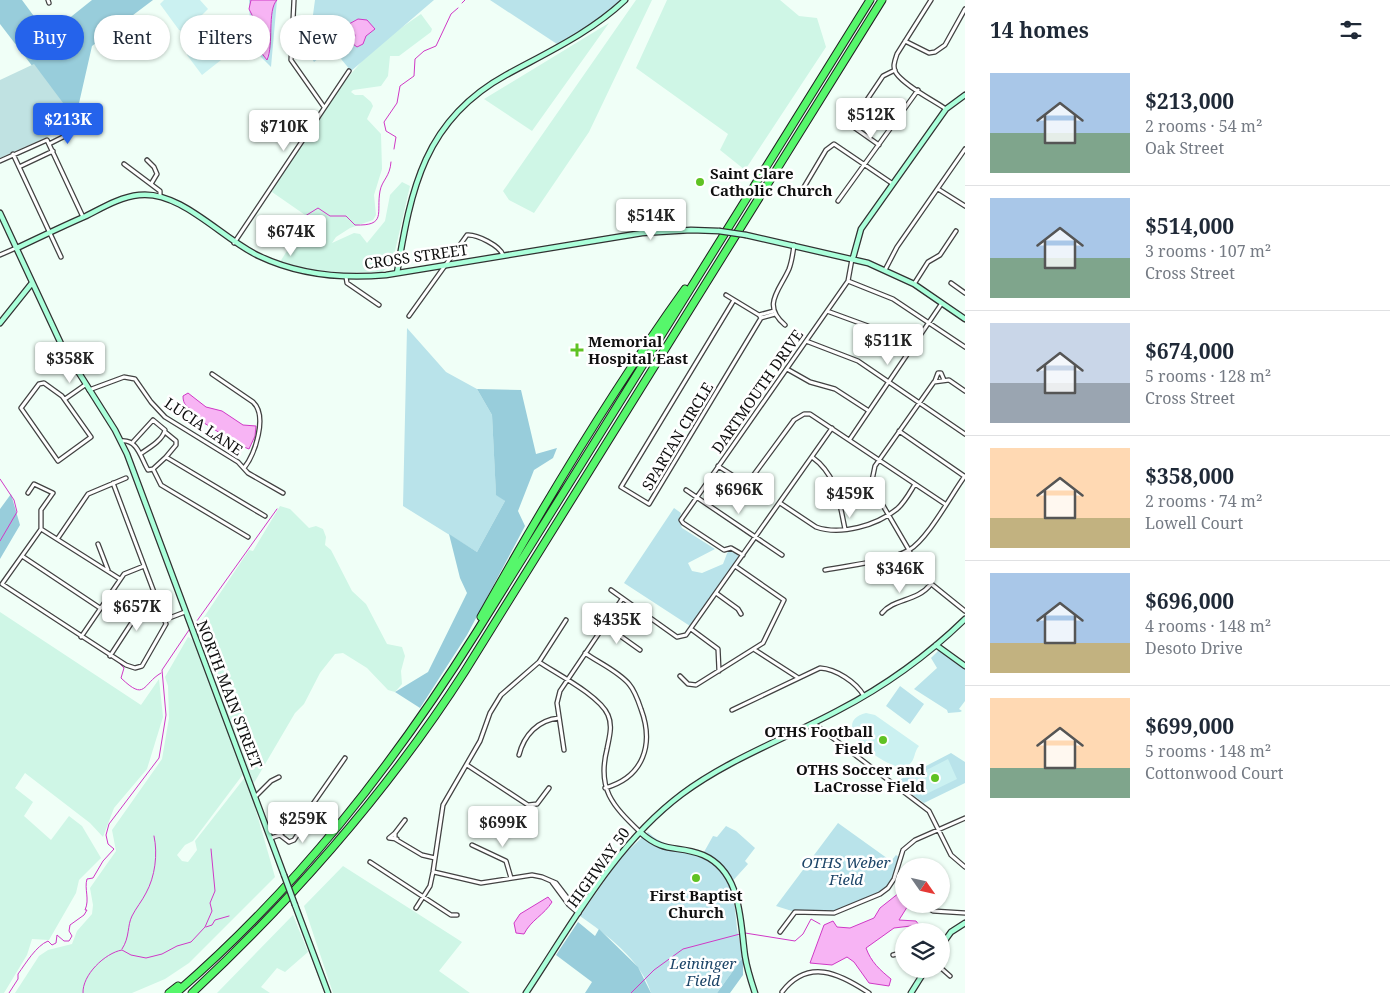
<!DOCTYPE html>
<html lang="en">
<head>
<meta charset="utf-8">
<style>
  :root { --surface:#fff; --page:#f2f2f3; --text:#1f2937; --muted:#747a83; --line:#e0e1e3; --accent:#2563eb }
  body { margin:0; font-family:"Noto Serif",serif; background:var(--page); color:var(--text); height:100vh; display:flex; flex-direction:column; font-size:19px; white-space:nowrap }
  * { box-sizing:border-box; margin:0 }
  p { font-size:16px; color:var(--muted) }
  .icon { flex:none; width:28px; height:28px; fill:none; stroke:currentColor; stroke-width:2; stroke-linecap:round; stroke-linejoin:round }
  .map { position:relative; flex:1; overflow:hidden }
  .details { display:flex; flex-direction:column; background:var(--surface); width:425px }
  .details>* { flex:none }
  .banner { position:absolute; left:15px; top:15px; width:475px; height:45px; display:flex; gap:10px }
  .needle { width:32px; rotate:124deg }
  .fabs { position:absolute; left:895px; top:858px; display:grid; gap:10px }
  .fabs a { display:grid; place-items:center; width:55px; height:55px; border-radius:50%; background:var(--surface); box-shadow:0 1px 4px #0004; font-size:25px }
  .price { position:absolute; translate:-50% -42px; padding:0 11px; border-radius:5px; background:#fff; color:#222; font-size:16px; line-height:32px; filter:drop-shadow(0 1px 2px #0008) }
  .price::after { content:''; position:absolute; left:50%; top:30px; width:15px; height:11px; margin-left:-8px; background:inherit; clip-path:polygon(0 0,100% 0,50% 100%) }
  .price.current { background:var(--accent); color:#fff }
  ul { padding:0; list-style:none }
  li { display:flex; align-items:center; gap:15px; height:125px; padding:0 25px }
  li+li { border-top:1px solid var(--line) }
  li span { display:grid; place-items:center; flex:none; width:140px; height:100px; border-radius:0px; color:#555 }
  li>.icon { margin-inline-start:auto }
  span .icon { width:60px; height:60px; fill:#fffc; stroke-width:1 }
  li b { font-size:21px }
  h2 { display:flex; justify-content:space-between; align-items:center; height:60px; padding:0 25px; font-size:21px }
  .chip { padding:0 18px; border-radius:22px; background:var(--surface); box-shadow:0 1px 4px #0004; font-size:18px; line-height:45px }
  .chip.current { background:var(--accent); color:#fff }
  main { display:flex; flex:1; min-height:0 }
  .map>svg:first-child { display:block }
  .farmland { fill:#cff6e6 }
  .green { fill:#b9e3ea }
  .forest { fill:#98cddb }
  .cemetery { fill:#c0e2e2 }
  .pitch { fill:#cbf1f1 }
  .water { fill:#f7b4f4; stroke:#d039c6 }
  .lines { fill:none; stroke-linecap:round; stroke-linejoin:round }
  .stream { stroke:#d039c6; stroke-width:1 }
  .street-casing { stroke:#424242; stroke-width:5.5 }
  .secondary-casing { stroke:#313131; stroke-width:7 }
  .highway-casing { stroke:#202020; stroke-width:9 }
  .street { stroke:#fff; stroke-width:3 }
  .secondary { stroke:#abffda; stroke-width:4.5 }
  .highway { stroke:#56f76b; stroke-width:7 }
  .secondary-bridge-casing { stroke:#313131; stroke-width:7; stroke-linecap:butt }
  .secondary-bridge { stroke:#abffda; stroke-width:4.5 }
  .poi-dot { fill:#5fc223; stroke:#fff; stroke-width:2 }
  .labels { text-anchor:middle; dominant-baseline:central; stroke-width:5; stroke-linejoin:round; paint-order:stroke }
  .poi-label { font-size:15px; font-weight:bold; fill:#0f0f0f; stroke:#fff; text-anchor:start }
  .street-label { font-size:15px; fill:#0f0f0f; stroke:#fff }
  .park-label { font-size:15px; font-style:italic; fill:#1d4568; stroke:#fff }
</style>
</head>
<body>
<main>
<div class="map">
<svg width="965" height="993" viewBox="0 0 965 993">
  <rect width="100%" height="100%" fill="#f0fff7"/>
  <path class="farmland" d="M636,0H652L589,132L534,213L509,200L503,191Z
    M667,0H780L799,16L817,18L826,47L745,170L720,150L728,134L636,68Z
    M421,14L432,29L431,32L399,56H390L388,76L381,86L353,90L351,92L355,95H363L371,102L373,106L367,119L381,134L382,169L374,195L376,215L373,220L350,228L336,237L332,243L354,233L360,234L367,243L385,221L390,195L402,182L410,186L392,264L382,272L339,273L310,269L280,262L308,217L272,192L274,186L345,81L362,61L395,32Z
    M609,23L532,131L484,99Z
    M280,506L290,509L309,528L316,526L323,529L326,537L325,545L331,550L352,591L366,604L387,644L402,647L405,656L401,671L402,684L395,692L388,690L367,668L343,653L335,654L320,673L304,704L295,713L254,783L249,776L196,629L249,550L253,551Z
    M0,612L141,705L159,679L163,717L147,769L114,808L103,837L90,823L25,773L15,788L33,802L24,816L51,840L69,816L82,826L101,858L79,880L76,893L49,940L32,939L27,955L4,993H0Z
    M188,637L194,640L244,773L193,841L185,845L177,855L182,861L188,862L197,850L195,841L246,776L275,877L189,963L165,979L132,993H15L39,956L48,950L72,944L77,931L92,914L93,905L90,888L116,851L112,830L162,759L169,718L168,686L165,677Z
    M343,866L462,942L439,971L470,993H333L304,906Z
    M293,915L308,952L285,972L277,968L261,987L270,993H217Z"/>
  <path class="green" d="M249,0H277L271,67L251,47Z
    M315,0H434L351,71L332,48L314,62L308,52Z
    M490,0H621L595,22L557,44Z
    M407,328L446,372L477,389L492,415L496,494L505,501L477,552L403,506Z
    M674,508L681,513L679,521L682,528L715,549L688,563L692,571L702,573L723,564L728,551L738,554V558L690,626L624,583Z
    M939,650L965,668V701L959,709L962,711L960,712L948,713L947,710L914,689L937,668L931,658Z
    M900,686L924,704L910,724L886,706Z
    M951,753L965,762V783L924,803L899,785L901,779Z
    M838,823L891,861L896,855L899,857L894,879L885,891L834,913L795,912L776,906Z
    M726,826L736,831L755,848L745,861L748,864L729,885L734,900L737,929L743,957L717,993H651C642,961 606,934 580,916L621,857L648,832C663,848 684,846 704,852L713,836L717,837Z"/>
  <path class="forest" d="M0,0H22L36,19L49,27L62,24L92,0H153L92,46L77,112L66,110L0,24Z
    M477,389L521,390L536,454L557,448L553,458L534,470L518,511L525,526L467,635L420,708L395,692L428,672L467,593L460,578L449,534L477,552L505,501L496,495L492,415Z
    M11,494L20,525L0,559V509Z
    M578,922L595,936L599,929L638,967L651,993H585L592,982L556,955Z
    M743,957V975L730,993H717Z"/>
  <path class="cemetery" d="M34,64L78,123L0,158V80Z"/>
  <path class="pitch" d="M164,0H200L208,9L185,32L179,30L160,4Z
    M151,17L164,35L163,40L144,52C135,40 138,25 151,17Z
    M220,29L235,49L202,75L187,55Z
    M866,713L875,715L919,746C913,753 916,761 907,766C892,775 823,724 866,713Z
    M948,759L957,779L922,796L913,777Z"/>
  <path class="water" d="M251,0H277C267,10 274,45 267,60L256,46L258,27L249,9Z
    M358,19L367,20L375,29L366,36L363,44L357,47L353,44L355,35L349,24Z
    M188,393L206,407L222,411L243,425L256,426L255,436L249,449L239,445L193,416V411C187,406 183,405 183,396Z
    M904,889V904H909L899,920L916,921L919,925L894,928L866,948C871,962 880,970 891,979L889,986L869,983L854,962L847,957L832,965L810,963L824,925L833,921L837,927L850,928L874,918L880,908Z
    M548,897L552,902C544,915 531,920 524,934L516,933L514,923L520,914Z"/>
  <g class="lines">
    <path class="stream" d="M462,3L465,0
      M394,149L396,137L386,131L384,122L397,103L400,86L414,76L415,59L424,51L436,46L451,14L458,8
      M302,218L318,208L330,216H346L355,225C387,226 376,213 380,191C382,180 390,177 391,162
      M0,479L14,500L17,512L0,541
      M194,625L277,509
      M119,663L124,668L121,678C146,702 142,684 161,673
      M206,927L212,925L215,920L229,916
      M745,933L795,941L803,934L811,919L820,924
      M122,949C130,937 127,926 132,916C136,908 142,901 146,893C155,877 158,854 154,836
      M9,993L18,979V974C26,963 36,946 48,941L52,945L56,943L57,935L64,941H69L72,936L69,931L70,925L84,915L87,910H85C90,899 84,889 87,879L93,878L103,861L114,849L108,844L106,835L109,824L159,758L166,715L162,670L189,630
      M83,993C82,975 105,953 122,950L131,955L146,958L162,954L177,946L191,942L205,927L212,911L210,903L215,891L211,849
      M631,993L654,970L683,949L740,934"/>
    <g class="street-casing">
      <path id="street" d="M48,0L49,3
        M294,0L291,60L324,107
        M931,0L897,54C895,60 892,67 896,73C905,86 933,100 946,109
        M905,41L929,53L935,52L945,45L965,9
        M49,144L79,129
        M879,145L852,126V122L883,76L895,70
        M13,154L61,257
        M147,160L154,167L157,174L151,184
        M0,161L47,140L83,217
        M124,164L160,191V196
        M19,167L53,151
        M804,187L826,150L834,144L893,184
        M938,189L965,206
        M838,201L918,90
        M234,243L349,71
        M0,255L16,248
        M885,270L897,247L965,149
        M346,277L347,283L379,305
        M848,281L893,299L965,347
        M951,283L965,293
        M914,284L928,262L940,255L956,231
        M726,295L759,315L761,318
        M734,300L621,487L649,504L761,318L775,314
        M827,311L868,326L908,352
        M759,315L774,311
        M409,316L467,235C477,234 500,246 503,255
        M785,325C761,305 780,290 789,269C792,261 793,253 794,245
        M806,341L858,361L965,434
        M787,369L810,382L835,389L869,411
        M212,374L253,402C268,416 255,454 244,468
        M935,381L938,373H941L944,380
        M44,383L62,396L91,437L58,461L21,408L39,384Z
        M89,390L124,377L135,379L151,402L165,417L238,462L248,473L283,493
        M965,391L949,380L934,382L875,466L871,485L909,550L919,574L965,611
        M65,399L85,385
        M899,431L964,476
        M165,432L176,441V445L166,457
        M850,439L942,303
        M121,441C138,439 141,459 148,470L153,469L161,485L248,537
        M132,443L153,420L165,430C163,440 149,448 140,454
        M812,457C837,475 839,501 845,529
        M718,466L743,482L750,480L794,420L804,414H810L945,504
        M153,469L166,457L265,516
        M743,482L745,486L749,487L750,480
        M686,490L782,555
        M28,493L34,484L53,493L41,510V529
        M780,503L816,527C841,536 877,525 897,509C905,502 910,492 915,484
        M41,529L2,584L126,665L135,668L142,666L166,624L113,483
        M41,529L120,579
        M58,538L88,494L126,478
        M98,544L108,570
        M743,555L731,548L724,550L683,523L681,520L848,281L852,259
        M22,556L100,608
        M825,570C849,565 888,562 909,550C928,539 951,495 965,476
        M611,590L677,637L686,635L832,428
        M716,593L738,609L741,614
        M882,613C894,598 917,602 931,584
        M164,620L185,612
        M605,625L640,650
        M691,629L718,649L719,671
        M81,637L124,574L144,566
        M755,650L797,677
        M585,653C599,663 618,671 629,684C635,691 638,700 641,709C654,744 644,777 605,788
        M110,656L142,607L156,598
        M539,662C557,674 600,696 608,715C613,726 609,738 607,749C597,789 612,805 640,832
        M680,676L688,684L696,685L763,643L784,600L735,566
        M732,710L820,668C836,669 856,682 864,696
        M813,723L929,811L951,855L965,867
        M564,750L557,703L560,691L622,599
        M519,755C524,735 538,720 559,718
        M467,765L528,805L537,804L549,788
        M255,797L271,781L279,777
        M405,820L395,833V839L422,855L435,858
        M395,833L389,838L397,839
        M280,835L296,819L308,811L345,758
        M271,838L280,835L289,842L294,840L314,809
        M472,845L506,861L511,878
        M370,862L451,915H457
        M434,872L481,883L532,875L542,877L556,883L579,913
        M552,882L569,905L576,911
        M416,908L430,886L433,872L443,805L480,741L490,713L501,695L539,662L566,620
        M928,908L933,911L965,913
        M780,932L795,912L834,913L880,894L888,888L894,879L903,850L915,840L965,818
        M893,955L904,952
        M941,968L950,976
        M782,992C808,958 839,973 869,993"/>
    </g>
    <g class="secondary-casing">
      <path id="secondary" d="M0,213L62,346L115,430L127,454L284,875
        M746,235L868,263L914,284L965,319
        M17,248C40,237 63,226 86,216C102,208 120,197 139,195C181,190 222,239 259,256C299,275 342,279 386,275L642,233L691,230L719,231
        M853,258L861,229L946,109L965,95
        M397,273C411,189 424,120 506,75C548,52 590,33 625,0
        M0,323L32,283
        M936,645L965,666
        M640,832C666,855 676,844 703,855C742,872 740,921 745,956C747,969 751,981 755,993
        M295,905L328,993
        M941,946L951,932L965,923
        M526,993C572,924 614,845 682,794C729,759 787,738 839,710C885,686 928,655 965,619
        M911,993L926,969"/>
    </g>
    <g class="highway-casing">
      <path id="highway" d="M481,617C544,504 610,394 685,289
        M169,993L178,986
        M176,993C296,889 392,767 476,633L870,0
        M192,993C296,896 388,791 465,671L882,0"/>
    </g>
    <use href="#street" class="street"/>
    <use href="#secondary" class="secondary"/>
    <use href="#highway" class="highway"/>
    <g class="secondary-bridge-casing">
      <path id="secondary-bridge" d="M719,231L746,235
        M284,875L295,905"/>
    </g>
    <use href="#secondary-bridge" class="secondary-bridge"/>
  </g>
  <g class="poi-dot">
    <circle cx="700" cy="182" r="5"/>
    <path d="M574.5 342.5h5v5h5v5h-5v5h-5v-5h-5v-5h5z"/>
    <circle cx="883" cy="740" r="5"/>
    <circle cx="935" cy="778" r="5"/>
    <circle cx="696" cy="878" r="5"/>
  </g>
  <g class="labels">
    <g class="poi-label">
      <text x="710" y="173">Saint Clare<tspan x="710" dy="17">Catholic Church</tspan></text>
      <text x="588" y="341">Memorial<tspan x="588" dy="17">Hospital East</tspan></text>
      <text x="873" y="731" text-anchor="end">OTHS Football<tspan x="873" dy="17">Field</tspan></text>
      <text x="925" y="769" text-anchor="end">OTHS Soccer and<tspan x="925" dy="17">LaCrosse Field</tspan></text>
      <text x="696" y="895" text-anchor="middle">First Baptist<tspan x="696" dy="17">Church</tspan></text>
    </g>
    <g class="street-label">
      <text transform="translate(416 256) rotate(-8)">CROSS STREET</text>
      <text transform="translate(757 391) rotate(-55)">DARTMOUTH DRIVE</text>
      <text transform="translate(204 426) rotate(34)">LUCIA LANE</text>
      <text transform="translate(677 436) rotate(-59)">SPARTAN CIRCLE</text>
      <text transform="translate(230 694) rotate(69)">NORTH MAIN STREET</text>
      <text transform="translate(598 867) rotate(-54)">HIGHWAY 50</text>
    </g>
    <g class="park-label">
      <text x="846" y="862">OTHS Weber<tspan x="846" dy="17">Field</tspan></text>
      <text x="703" y="963">Leininger<tspan x="703" dy="17">Field</tspan></text>
    </g>
  </g>
</svg>
<div class="fabs">
<a><svg class="needle" viewBox="-14 -14 28 28"><path d="M0-13l5 13h-10z" fill="#e53935"/><path d="M0 13l5-13h-10z" fill="#747a83"/></svg></a>
<a><svg class="icon" aria-label="layers" viewBox="0 0 24 24"><path d="M12 4l9 5-9 5-9-5zM3 14l9 5 9-5"/></svg></a>
</div>
<b class="price" style="left:871px;top:140px">$512K</b>
<b class="price current" style="left:68px;top:145px">$213K</b>
<b class="price" style="left:284px;top:152px">$710K</b>
<b class="price" style="left:651px;top:241px">$514K</b>
<b class="price" style="left:291px;top:257px">$674K</b>
<b class="price" style="left:888px;top:366px">$511K</b>
<b class="price" style="left:70px;top:384px">$358K</b>
<b class="price" style="left:739px;top:515px">$696K</b>
<b class="price" style="left:850px;top:519px">$459K</b>
<b class="price" style="left:900px;top:594px">$346K</b>
<b class="price" style="left:137px;top:632px">$657K</b>
<b class="price" style="left:617px;top:645px">$435K</b>
<b class="price" style="left:303px;top:844px">$259K</b>
<b class="price" style="left:503px;top:848px">$699K</b>
<div class="banner">
<a class="chip current">Buy</a>
<a class="chip">Rent</a>
<a class="chip">Filters</a>
<a class="chip">New</a>
</div>
</div>
<section class="details">
<h2>14 homes<svg class="icon" aria-label="filters" viewBox="0 0 24 24"><path d="M4 7h16M4 17h16"/><circle cx="9" cy="7" r="2"/><circle cx="15" cy="17" r="2"/></svg></h2>
<ul>
<li><span style="background:linear-gradient(#a9c7e8 60%,#7fa58c 0)"><svg class="icon" aria-label="home" viewBox="0 0 24 24"><path d="M3 11l9-7 9 7M6 9v11h12V9"/></svg></span><div><b>$213,000</b><p>2 rooms · 54 m²</p><p>Oak Street</p></div></li>
<li><span style="background:linear-gradient(#a9c7e8 60%,#7fa58c 0)"><svg class="icon" aria-label="home" viewBox="0 0 24 24"><path d="M3 11l9-7 9 7M6 9v11h12V9"/></svg></span><div><b>$514,000</b><p>3 rooms · 107 m²</p><p>Cross Street</p></div></li>
<li><span style="background:linear-gradient(#c9d6e8 60%,#9aa5b1 0)"><svg class="icon" aria-label="home" viewBox="0 0 24 24"><path d="M3 11l9-7 9 7M6 9v11h12V9"/></svg></span><div><b>$674,000</b><p>5 rooms · 128 m²</p><p>Cross Street</p></div></li>
<li><span style="background:linear-gradient(#ffd9b3 70%,#c2b280 0)"><svg class="icon" aria-label="home" viewBox="0 0 24 24"><path d="M3 11l9-7 9 7M6 9v11h12V9"/></svg></span><div><b>$358,000</b><p>2 rooms · 74 m²</p><p>Lowell Court</p></div></li>
<li><span style="background:linear-gradient(#a9c7e8 70%,#c2b280 0)"><svg class="icon" aria-label="home" viewBox="0 0 24 24"><path d="M3 11l9-7 9 7M6 9v11h12V9"/></svg></span><div><b>$696,000</b><p>4 rooms · 148 m²</p><p>Desoto Drive</p></div></li>
<li><span style="background:linear-gradient(#ffd9b3 70%,#7fa58c 0)"><svg class="icon" aria-label="home" viewBox="0 0 24 24"><path d="M3 11l9-7 9 7M6 9v11h12V9"/></svg></span><div><b>$699,000</b><p>5 rooms · 148 m²</p><p>Cottonwood Court</p></div></li>
</ul>
</section>
</main>
</body>
</html>
